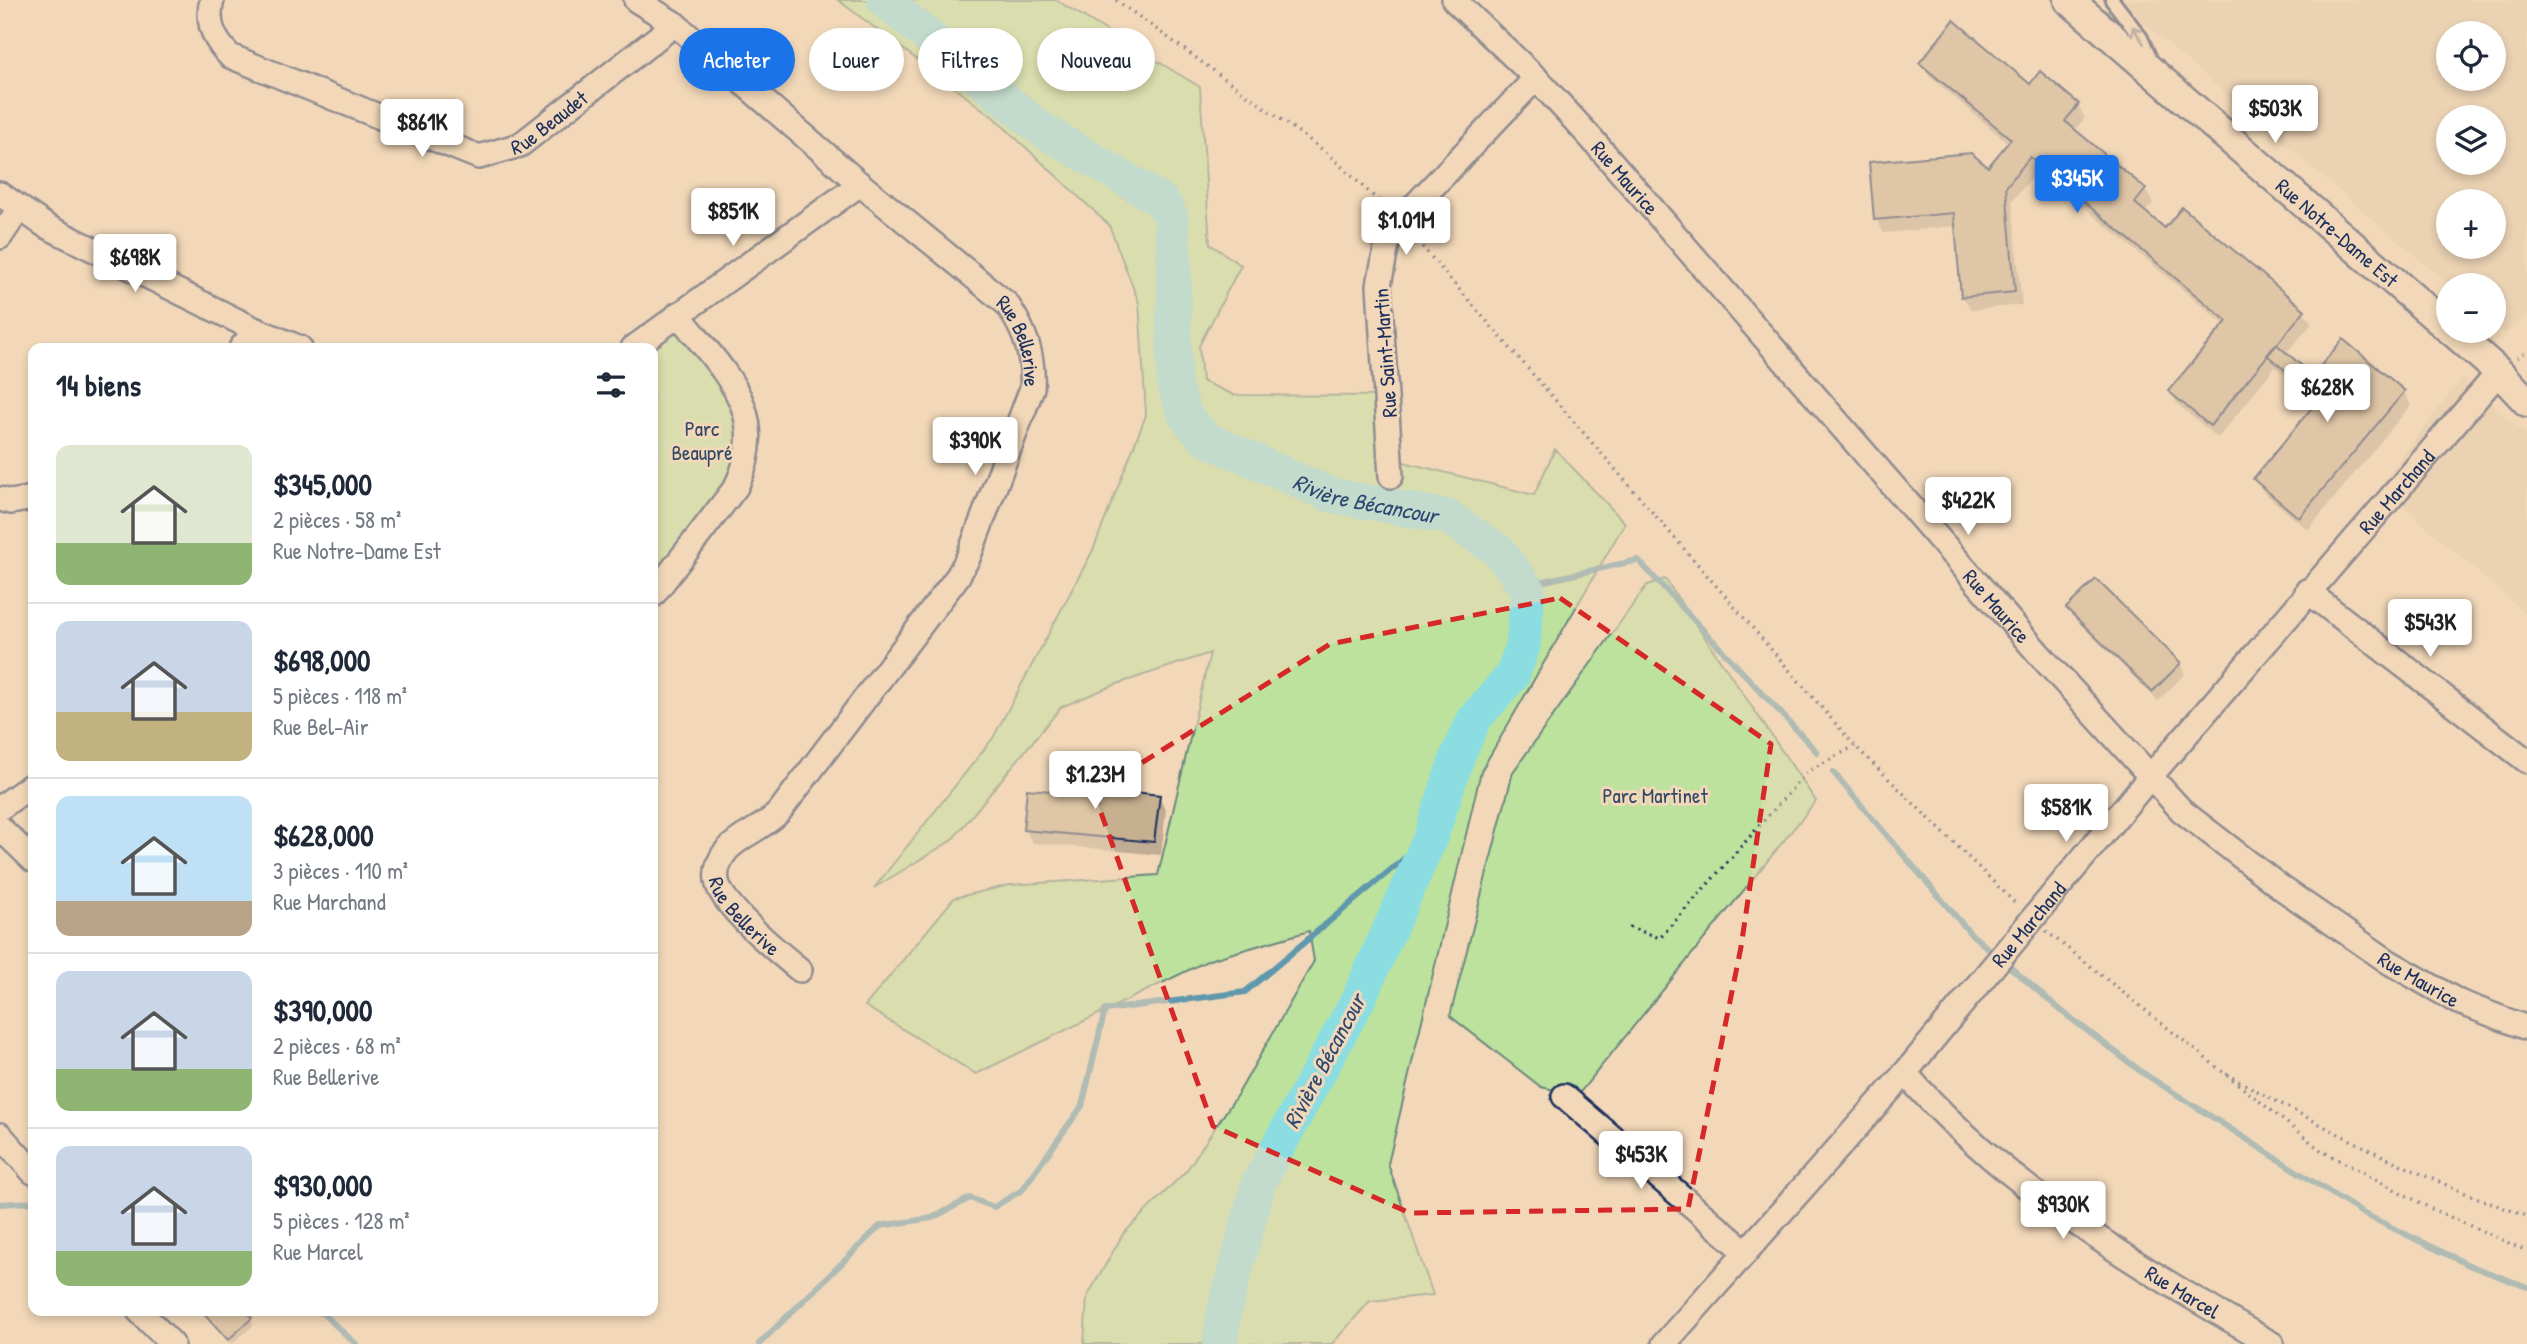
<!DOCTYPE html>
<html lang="fr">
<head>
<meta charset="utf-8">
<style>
  :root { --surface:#fff; --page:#f2f2f3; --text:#1f2937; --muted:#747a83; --line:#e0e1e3; --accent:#1a73e8 }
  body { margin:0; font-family:"Patrick Hand",sans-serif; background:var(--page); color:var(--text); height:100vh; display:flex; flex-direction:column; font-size:26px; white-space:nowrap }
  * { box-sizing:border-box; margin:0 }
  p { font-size:23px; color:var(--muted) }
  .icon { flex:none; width:38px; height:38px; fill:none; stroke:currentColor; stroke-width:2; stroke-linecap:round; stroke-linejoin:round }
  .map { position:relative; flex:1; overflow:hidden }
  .side { position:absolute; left:28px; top:343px; width:630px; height:973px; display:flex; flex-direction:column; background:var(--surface); border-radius:14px; box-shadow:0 4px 10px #0003 }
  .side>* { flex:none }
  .guide { position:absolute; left:679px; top:28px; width:665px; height:63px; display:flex; gap:14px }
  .controls { position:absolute; left:2436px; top:21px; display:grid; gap:14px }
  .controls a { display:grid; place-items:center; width:70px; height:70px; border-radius:50%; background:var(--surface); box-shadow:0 4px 10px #0003; font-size:35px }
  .price { position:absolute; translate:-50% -60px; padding:0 16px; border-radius:7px; background:#fff; color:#222; font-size:23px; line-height:46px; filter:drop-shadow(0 2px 4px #0008) }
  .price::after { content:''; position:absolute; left:50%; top:42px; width:21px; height:16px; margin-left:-10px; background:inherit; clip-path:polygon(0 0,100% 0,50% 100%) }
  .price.selected { background:var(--accent); color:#fff }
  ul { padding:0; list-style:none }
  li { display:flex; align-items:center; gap:21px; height:175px; padding:0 28px }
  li+li { border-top:2px solid var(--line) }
  li span { display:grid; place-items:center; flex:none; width:196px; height:140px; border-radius:14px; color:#555 }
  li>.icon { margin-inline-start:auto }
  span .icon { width:84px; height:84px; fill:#fffc; stroke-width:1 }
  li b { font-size:30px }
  h2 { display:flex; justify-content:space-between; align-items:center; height:84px; padding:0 28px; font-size:30px }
  .chip { padding:0 24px; border-radius:32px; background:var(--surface); box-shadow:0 4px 10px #0003; font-size:24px; line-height:63px }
  .chip.selected { background:var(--accent); color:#fff }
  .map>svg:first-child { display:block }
  .built { fill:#e1c9ab; fill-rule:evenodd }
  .green { fill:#bde29d; stroke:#6c887e; stroke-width:2 }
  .shadow { fill:#0003 }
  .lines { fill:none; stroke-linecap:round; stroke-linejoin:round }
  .stream { stroke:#5e97ad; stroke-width:6 }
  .river { stroke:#8bdde2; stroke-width:35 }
  .building { fill:#c7b090; stroke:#1b2f5e; stroke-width:2 }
  .service-casing { stroke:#1b2f5e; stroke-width:18 }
  .minor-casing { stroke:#1b2f5e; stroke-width:28 }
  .tertiary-casing { stroke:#1b2f5e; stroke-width:33 }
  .path { stroke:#1b2f5e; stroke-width:3.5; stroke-dasharray:2 5; stroke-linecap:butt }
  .service { stroke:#f2d8b9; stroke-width:12 }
  .minor { stroke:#f2d8b9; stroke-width:23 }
  .tertiary { stroke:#f2d8b9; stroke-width:28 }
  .oneway { stroke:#86848c }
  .marked { fill:none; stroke:#d62828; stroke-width:5; stroke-dasharray:14 9; stroke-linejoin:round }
  .labels { text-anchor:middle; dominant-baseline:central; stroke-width:6; stroke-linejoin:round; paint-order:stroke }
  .street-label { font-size:21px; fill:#1b2f5e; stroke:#f2d8b9 }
  .park-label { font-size:21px; fill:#334a67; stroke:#f2d8b9 }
  .water-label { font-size:23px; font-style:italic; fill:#2c4972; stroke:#f2d8b9 }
</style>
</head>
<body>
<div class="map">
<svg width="2527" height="1344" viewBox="0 0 2527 1344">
  <rect width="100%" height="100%" fill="#f2d8b9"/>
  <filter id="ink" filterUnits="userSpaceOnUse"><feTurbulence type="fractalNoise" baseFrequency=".0143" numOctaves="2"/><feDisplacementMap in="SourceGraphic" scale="14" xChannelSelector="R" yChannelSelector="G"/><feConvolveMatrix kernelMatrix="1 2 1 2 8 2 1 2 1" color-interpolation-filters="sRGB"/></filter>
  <g filter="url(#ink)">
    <path class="built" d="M2117,0H2527V316L2505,333L2494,323V285H2449ZM2448,33H2494V79H2448ZM2448,117H2494V163H2448ZM2448,201H2494V247H2448Z
      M2462,377L2527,435V615L2380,486Z"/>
    <path class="green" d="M838,0H1056L1200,87L1210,244L1241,265L1199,346L1202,381L1234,395L1388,396L1392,459L1534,495L1555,449L1625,523L1481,771L1388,1164L1433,1295L1370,1301L1332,1344H1084L1087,1297L1123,1234L1186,1171L1239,1092L1314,961L1309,931L1209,960L976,1074L865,1006L954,898L1010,885L1158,875L1210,653L1114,685L1061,707L952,840L874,888L993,738L1093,550L1146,415L1139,303L1109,225L993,117Z
      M678,314L732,385L751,444L653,595V348H633Z
      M1665,579L1816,801L1578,1095L1541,1087L1450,1016L1513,772L1647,585Z"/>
    <path class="shadow" d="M1921,63L2030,86L2078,105L2085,118L2074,131L2145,190L2153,203L2145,213L2165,230L2304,311L2312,324L2285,354L2313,378L2404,392L2411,405L2308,530L2263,492L2255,479L2318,403L2275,367L2218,438L2178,405L2170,391L2225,325L2039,170L2012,201L2022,305L1971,310L1963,297L1957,226L1884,233L1876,219L1988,170L2009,144L1929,76Z
      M2096,581L2180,664L2185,674L2158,701L2074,618L2068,609Z
      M1126,778L1133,794L1159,796L1166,810L1161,855L1033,843L1025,830Z
      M203,1311H243L254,1325L232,1344Z"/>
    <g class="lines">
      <path class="stream" d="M1528,590L1540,582L1638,560L1817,752
        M1833,772L1970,933L2064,1013L2143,1073L2362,1213L2471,1266L2527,1287
        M0,1204L33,1202
        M320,1311L356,1344
        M759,1344L880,1226L932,1218L970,1198L994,1207L1022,1190L1082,1106L1105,1010L1245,992L1431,836"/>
      <path class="river" id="s1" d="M884,0L1041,129L1162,201L1171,217L1174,258V384L1186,417L1206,439L1330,495L1448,517L1499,551L1528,590L1523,646L1512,676L1475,718L1458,755L1431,836L1359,998L1259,1182L1224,1311L1220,1344"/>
    </g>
    <path class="building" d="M1954,20L2030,84L2040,71L2079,104L2065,121L2146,189L2135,203L2165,228L2182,207L2305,310L2210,426L2168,391L2227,321L2030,157L2006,187L2015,292L1961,297L1954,213L1874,220L1869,162L1971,153L1988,167L2011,139L1919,63Z
      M2343,339L2405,391L2299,518L2253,479L2319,399L2267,355L2276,344L2313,375Z
      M2096,579L2181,663L2152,692L2066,608Z
      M1094,773L1127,776L1124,791L1160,795L1154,842L1023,830L1027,789L1092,794Z
      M202,1311H246L252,1318L228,1340Z"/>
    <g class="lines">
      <g class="service-casing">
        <path id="service" d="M2112,0L2141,38L2151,61"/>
      </g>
      <g class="minor-casing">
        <g id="minor">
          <path id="s2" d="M212,0C206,23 214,40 230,56L479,157L520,145L675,24"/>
          <path id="s3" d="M636,0L675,24L860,184L1007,304C1025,331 1034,355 1032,388L968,558L958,576L779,812C764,828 742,834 727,850C719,859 714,873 718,885C726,909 779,953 800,970"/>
          <path id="s4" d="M1454,0L1536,78L1591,138L2039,654L2182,811L2283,889L2389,962L2459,1002L2527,1028"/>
          <path d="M0,194L46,226L256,330L300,348"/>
          <path d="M0,237L19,209"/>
          <path d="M241,348L256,330"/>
          <path d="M633,348L860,184"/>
          <path d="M1391,476L1379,285L1387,244L1400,221L1536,78"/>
          <path d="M0,499L11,502L33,498"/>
          <path d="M2307,591L2527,761"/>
          <path d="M653,595L736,487C773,411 722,371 678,314"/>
          <path d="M0,808L33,784"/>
          <path d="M0,828L33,860"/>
          <path id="s5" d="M1905,1073C2006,1189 2140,1268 2272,1344"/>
          <path d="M1564,1096L1746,1252"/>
          <path d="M0,1135L33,1172"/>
          <path d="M139,1311L172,1344"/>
          <path id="s6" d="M1664,1344L1905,1073L2149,778L2499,372"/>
        </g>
      </g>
      <g class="tertiary-casing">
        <g id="tertiary">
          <path id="s7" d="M2069,0L2448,328"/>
          <path d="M2452,331L2499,372L2527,402"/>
        </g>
      </g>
      <path class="path" d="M1116,0L1326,152L1386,208
        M1413,236L1855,746L2017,905
        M2517,358L2527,351
        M1629,927L1660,938L1808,771L1855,746
        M2046,931L2322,1151L2432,1209L2527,1251
        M2226,1074C2324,1127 2421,1180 2527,1216"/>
      <use href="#service" class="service"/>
      <use href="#minor" class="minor"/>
      <use href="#tertiary" class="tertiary"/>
    </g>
    <defs><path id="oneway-shaft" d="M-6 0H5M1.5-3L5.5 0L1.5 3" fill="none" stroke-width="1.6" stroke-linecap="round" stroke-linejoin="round" transform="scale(1.75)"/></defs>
    <use class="oneway" href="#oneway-shaft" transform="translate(2138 35) rotate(-123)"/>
  </g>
  <path d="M0 0H2527V1344H0ZM1560,598L1771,744L1741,947L1688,1209L1410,1213L1213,1126L1094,793L1330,644Z" fill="#f2d8b9" fill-opacity=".55" fill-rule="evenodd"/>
  <path class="marked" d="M1560,598L1771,744L1741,947L1688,1209L1410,1213L1213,1126L1094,793L1330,644Z"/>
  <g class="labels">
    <g class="street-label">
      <text stroke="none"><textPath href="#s2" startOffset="410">Rue Beaudet</textPath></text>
      <text stroke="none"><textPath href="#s4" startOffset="247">Rue Maurice</textPath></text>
      <text stroke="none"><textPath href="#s7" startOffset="355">Rue Notre-Dame Est</textPath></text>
      <text stroke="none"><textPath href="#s3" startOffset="520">Rue Bellerive</textPath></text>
      <text transform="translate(1385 353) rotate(-94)">Rue Saint-Martin</text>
      <text stroke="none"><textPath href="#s6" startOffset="1124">Rue Marchand</textPath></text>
      <text stroke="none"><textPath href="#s4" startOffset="814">Rue Maurice</textPath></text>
      <text stroke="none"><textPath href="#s3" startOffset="1211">Rue Bellerive</textPath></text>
      <text stroke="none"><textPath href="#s6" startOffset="556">Rue Marchand</textPath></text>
      <text stroke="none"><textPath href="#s4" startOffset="1381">Rue Maurice</textPath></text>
      <text stroke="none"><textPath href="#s5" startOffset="355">Rue Marcel</textPath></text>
    </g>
    <g class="park-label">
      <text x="702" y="428">Parc<tspan x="702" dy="24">Beaupré</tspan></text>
      <text x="1655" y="795">Parc Martinet</text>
    </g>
    <g class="water-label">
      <text stroke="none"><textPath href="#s1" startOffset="766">Rivière Bécancour</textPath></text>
      <text transform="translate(1324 1061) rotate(-62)">Rivière Bécancour</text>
    </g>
  </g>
</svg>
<div class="controls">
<a><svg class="icon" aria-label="locate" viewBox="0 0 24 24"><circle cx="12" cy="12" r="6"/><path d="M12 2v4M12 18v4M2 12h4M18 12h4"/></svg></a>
<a><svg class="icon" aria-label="layers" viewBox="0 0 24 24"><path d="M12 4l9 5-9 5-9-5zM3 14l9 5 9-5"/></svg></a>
<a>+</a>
<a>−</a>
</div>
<b class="price" style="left:2275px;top:145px">$503K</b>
<b class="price" style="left:422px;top:159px">$861K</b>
<b class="price selected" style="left:2077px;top:215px">$345K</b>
<b class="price" style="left:733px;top:248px">$851K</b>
<b class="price" style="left:1406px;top:257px">$1.01M</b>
<b class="price" style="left:135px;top:294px">$698K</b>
<b class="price" style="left:2327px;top:424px">$628K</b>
<b class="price" style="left:975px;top:477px">$390K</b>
<b class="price" style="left:1968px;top:537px">$422K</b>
<b class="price" style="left:2430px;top:659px">$543K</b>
<b class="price" style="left:1095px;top:811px">$1.23M</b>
<b class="price" style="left:2066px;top:844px">$581K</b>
<b class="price" style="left:1641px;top:1191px">$453K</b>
<b class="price" style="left:2063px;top:1241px">$930K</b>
<div class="guide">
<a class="chip selected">Acheter</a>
<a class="chip">Louer</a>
<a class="chip">Filtres</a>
<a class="chip">Nouveau</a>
</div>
<section class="side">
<h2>14 biens<svg class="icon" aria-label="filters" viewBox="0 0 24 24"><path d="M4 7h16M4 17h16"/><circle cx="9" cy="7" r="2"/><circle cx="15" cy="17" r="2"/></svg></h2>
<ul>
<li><span style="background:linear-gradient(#dfe7d0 70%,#8fb573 0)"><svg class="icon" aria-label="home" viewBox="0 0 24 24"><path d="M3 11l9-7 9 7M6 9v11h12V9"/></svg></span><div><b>$345,000</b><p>2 pièces · 58 m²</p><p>Rue Notre-Dame Est</p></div></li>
<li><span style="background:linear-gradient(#c9d6e8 65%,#c2b280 0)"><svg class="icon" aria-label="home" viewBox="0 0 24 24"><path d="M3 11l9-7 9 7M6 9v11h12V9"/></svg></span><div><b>$698,000</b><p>5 pièces · 118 m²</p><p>Rue Bel-Air</p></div></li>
<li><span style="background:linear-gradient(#bfe0f5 75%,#b9a48a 0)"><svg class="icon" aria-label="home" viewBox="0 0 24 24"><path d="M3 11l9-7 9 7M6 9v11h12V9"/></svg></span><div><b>$628,000</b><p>3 pièces · 110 m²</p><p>Rue Marchand</p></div></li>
<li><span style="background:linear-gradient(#c9d6e8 70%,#8fb573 0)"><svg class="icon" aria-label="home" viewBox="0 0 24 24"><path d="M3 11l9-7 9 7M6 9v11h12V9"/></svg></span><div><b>$390,000</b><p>2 pièces · 68 m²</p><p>Rue Bellerive</p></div></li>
<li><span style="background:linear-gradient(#c9d6e8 75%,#8fb573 0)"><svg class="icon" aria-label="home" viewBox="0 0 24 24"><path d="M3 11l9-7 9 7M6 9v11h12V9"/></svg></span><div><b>$930,000</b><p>5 pièces · 128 m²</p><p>Rue Marcel</p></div></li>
</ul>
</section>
</div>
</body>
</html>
